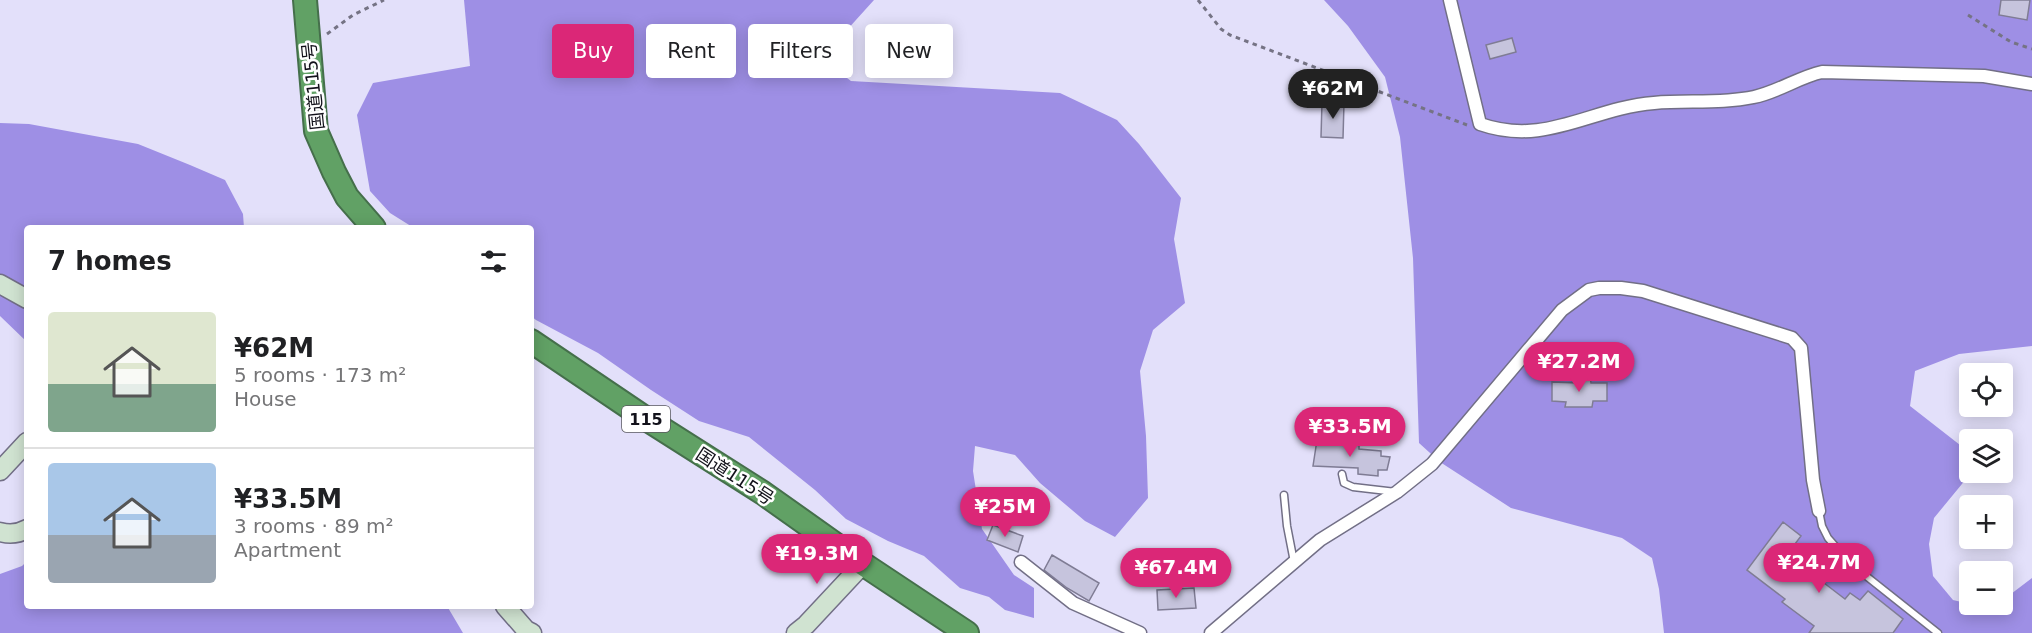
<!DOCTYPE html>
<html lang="en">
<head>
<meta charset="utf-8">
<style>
  :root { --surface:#fff; --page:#f2f2f2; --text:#202124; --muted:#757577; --line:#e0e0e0; --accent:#db2777 }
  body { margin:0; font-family:"DejaVu Sans","Noto Sans JP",sans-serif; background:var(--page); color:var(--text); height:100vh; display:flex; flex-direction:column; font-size:22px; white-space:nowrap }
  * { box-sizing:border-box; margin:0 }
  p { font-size:20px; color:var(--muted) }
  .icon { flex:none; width:33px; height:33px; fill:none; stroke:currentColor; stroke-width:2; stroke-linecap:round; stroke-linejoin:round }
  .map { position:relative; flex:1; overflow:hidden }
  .drawer { position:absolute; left:24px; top:225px; width:510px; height:384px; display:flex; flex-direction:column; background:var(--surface); border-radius:6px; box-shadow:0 3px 15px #0003 }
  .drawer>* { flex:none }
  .banner { position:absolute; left:552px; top:24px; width:570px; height:54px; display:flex; gap:12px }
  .fabs { position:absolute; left:1959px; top:363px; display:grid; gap:12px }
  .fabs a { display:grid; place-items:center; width:54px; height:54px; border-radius:6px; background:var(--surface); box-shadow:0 3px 15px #0003; font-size:30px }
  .price { position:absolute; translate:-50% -51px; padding:0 14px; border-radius:21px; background:var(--accent); color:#fff; font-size:20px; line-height:39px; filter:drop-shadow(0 2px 3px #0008) }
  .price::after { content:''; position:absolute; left:50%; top:36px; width:18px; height:14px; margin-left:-9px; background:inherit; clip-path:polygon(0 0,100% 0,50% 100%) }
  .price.selected { background:#222; color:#fff }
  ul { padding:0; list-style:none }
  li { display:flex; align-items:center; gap:18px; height:150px; padding:0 24px }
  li+li { border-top:2px solid var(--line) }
  li span { display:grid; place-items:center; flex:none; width:168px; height:120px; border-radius:6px; color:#555 }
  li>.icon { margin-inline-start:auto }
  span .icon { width:72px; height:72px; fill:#fffc; stroke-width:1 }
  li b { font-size:26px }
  h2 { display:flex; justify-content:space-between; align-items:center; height:72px; padding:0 24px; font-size:26px }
  .pill { padding:0 21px; border-radius:6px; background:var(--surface); box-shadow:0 3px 15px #0003; font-size:21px; line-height:54px }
  .pill.selected { background:var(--accent); color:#fff }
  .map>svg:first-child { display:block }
  .forest { fill:#9e8fe5 }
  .building { fill:#c6c4dd; stroke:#7f7c94; stroke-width:1.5 }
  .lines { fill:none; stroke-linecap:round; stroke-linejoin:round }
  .lane-casing { stroke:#726f86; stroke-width:9 }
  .street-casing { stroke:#726f86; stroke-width:15 }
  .secondary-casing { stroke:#726f86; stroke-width:21 }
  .highway-casing { stroke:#456f4b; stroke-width:26 }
  .path { stroke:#757384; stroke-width:3; stroke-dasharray:4.5 4.5; stroke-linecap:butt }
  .lane { stroke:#fff; stroke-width:6 }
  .street { stroke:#fff; stroke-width:12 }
  .secondary { stroke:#d0e3d1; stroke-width:18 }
  .highway { stroke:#61a165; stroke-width:22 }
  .labels { text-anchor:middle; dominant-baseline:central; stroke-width:5; stroke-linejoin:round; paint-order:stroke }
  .shield { fill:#fff; stroke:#59585f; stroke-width:1.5 }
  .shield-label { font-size:16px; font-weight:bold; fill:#12111a }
  .street-label { font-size:18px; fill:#12111a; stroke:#fff }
</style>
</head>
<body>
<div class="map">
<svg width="2032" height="633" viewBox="0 0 2032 633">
  <rect width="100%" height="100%" fill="#e3e0fa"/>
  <path class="forest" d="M464,0H874L846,31L834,68L851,81L1060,93L1117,120L1139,144L1181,198L1174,239L1185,303L1153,330L1140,371L1146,436L1148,498L1115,537L1085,521L1040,483L1015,455L975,446L973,471L982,529L1014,575L1034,588V618L1005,610L989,597L960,588L924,556L888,541L846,519L815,490L749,437L699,421L651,390L598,353L536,320L531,316V228H414L390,213L370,191L357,115L373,83L470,66Z
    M1324,0H2032V346L1959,354L1915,371L1910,406L1969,452L1971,473L1934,518L1929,544L1933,576L1953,600L1970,604H2002L2003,598L2007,597L2032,578V633H1664L1659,589L1652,558L1622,538L1511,508L1440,462L1419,443L1413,258L1400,137L1385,77L1348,26Z
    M0,123L29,124L138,144L190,165L225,180L243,214L244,228H27V342L0,316Z
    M27,561V606H447L463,633H0V574L22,566Z"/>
  <path class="building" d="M2001,0H2030L2027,20L1999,15Z
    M1512,38L1516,52L1490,59L1486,45Z
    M1322,102L1344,103L1343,138L1321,137Z
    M1590,376L1591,383H1607V401H1593L1592,407H1565L1566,402L1552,401V382L1577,383V377Z
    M1317,440L1359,444V449L1381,451V456L1390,457L1387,470H1378V476L1358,474V468L1313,466Z
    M1783,522L1801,536L1783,560L1803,575L1807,570L1845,599L1850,593L1860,600L1868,591L1903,619L1893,633H1809L1814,626L1782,602L1785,599L1747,570Z
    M993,525L1023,536L1018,552L987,540Z
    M1052,555L1099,583L1089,601L1067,588L1044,570Z
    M1194,588L1196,608L1158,610L1157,590Z"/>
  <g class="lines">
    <g class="lane-casing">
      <path id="lane" d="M1342,474L1344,483L1353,487L1396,492
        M1284,495L1287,526L1294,562
        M1819,511L1822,526L1828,538L1851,564L1938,633"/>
    </g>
    <g class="street-casing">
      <path id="street" d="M1450,0L1480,124C1546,147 1590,108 1654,103C1687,100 1721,104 1754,97C1778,92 1799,77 1822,72L1984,76L2032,84
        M1021,562L1073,603L1140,633
        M1211,633L1320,540L1397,492L1432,464L1562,310L1589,290L1599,288H1621L1643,291L1792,338L1801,348L1813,480L1819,511"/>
    </g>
    <g class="secondary-casing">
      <path id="secondary" d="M0,284L27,299
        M0,471L27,442
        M0,532C10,535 18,534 27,529
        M505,606L526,630L532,633
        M796,633L806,625L863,564"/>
    </g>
    <g class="highway-casing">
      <path id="highway" d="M305,0L316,131L334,172L347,197L374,228
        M531,341L648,420L763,493L863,564L967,633"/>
    </g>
    <path class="path" d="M1198,0L1221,29L1230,35L1467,125
      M1968,15L2011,42L2032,49
      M327,34L353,15L384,0"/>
    <use href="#lane" class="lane"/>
    <use href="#street" class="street"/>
    <use href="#secondary" class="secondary"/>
    <use href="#highway" class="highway"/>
  </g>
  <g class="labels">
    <rect class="shield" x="622" y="406" width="48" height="26" rx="4.5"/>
    <g class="shield-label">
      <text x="646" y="419">115</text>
    </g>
    <g class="street-label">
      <text transform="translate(313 86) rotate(-96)">国道115号</text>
      <text transform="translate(735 476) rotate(33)">国道115号</text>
    </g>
  </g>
</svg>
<div class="fabs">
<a><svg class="icon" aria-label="locate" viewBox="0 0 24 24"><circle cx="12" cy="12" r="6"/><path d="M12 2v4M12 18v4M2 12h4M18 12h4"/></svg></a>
<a><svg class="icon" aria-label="layers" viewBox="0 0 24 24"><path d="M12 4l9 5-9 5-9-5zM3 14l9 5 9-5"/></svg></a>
<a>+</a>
<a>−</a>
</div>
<b class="price selected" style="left:1333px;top:120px">¥62M</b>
<b class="price" style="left:1579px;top:393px">¥27.2M</b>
<b class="price" style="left:1350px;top:458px">¥33.5M</b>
<b class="price" style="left:1005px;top:538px">¥25M</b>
<b class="price" style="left:817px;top:585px">¥19.3M</b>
<b class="price" style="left:1819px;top:594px">¥24.7M</b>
<b class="price" style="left:1176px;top:599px">¥67.4M</b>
<div class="banner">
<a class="pill selected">Buy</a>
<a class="pill">Rent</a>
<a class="pill">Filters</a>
<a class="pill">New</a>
</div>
<section class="drawer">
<h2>7 homes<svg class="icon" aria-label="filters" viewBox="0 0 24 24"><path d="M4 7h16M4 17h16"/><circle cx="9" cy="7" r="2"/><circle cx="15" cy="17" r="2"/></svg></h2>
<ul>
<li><span style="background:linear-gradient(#dfe7d0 60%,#7fa58c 0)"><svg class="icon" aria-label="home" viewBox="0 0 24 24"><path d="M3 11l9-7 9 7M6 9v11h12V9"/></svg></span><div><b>¥62M</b><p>5 rooms · 173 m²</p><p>House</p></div></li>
<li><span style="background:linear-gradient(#a9c7e8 60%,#9aa5b1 0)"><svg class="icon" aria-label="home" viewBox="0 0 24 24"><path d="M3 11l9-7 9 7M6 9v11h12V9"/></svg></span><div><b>¥33.5M</b><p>3 rooms · 89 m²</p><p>Apartment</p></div></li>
</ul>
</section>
</div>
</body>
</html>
